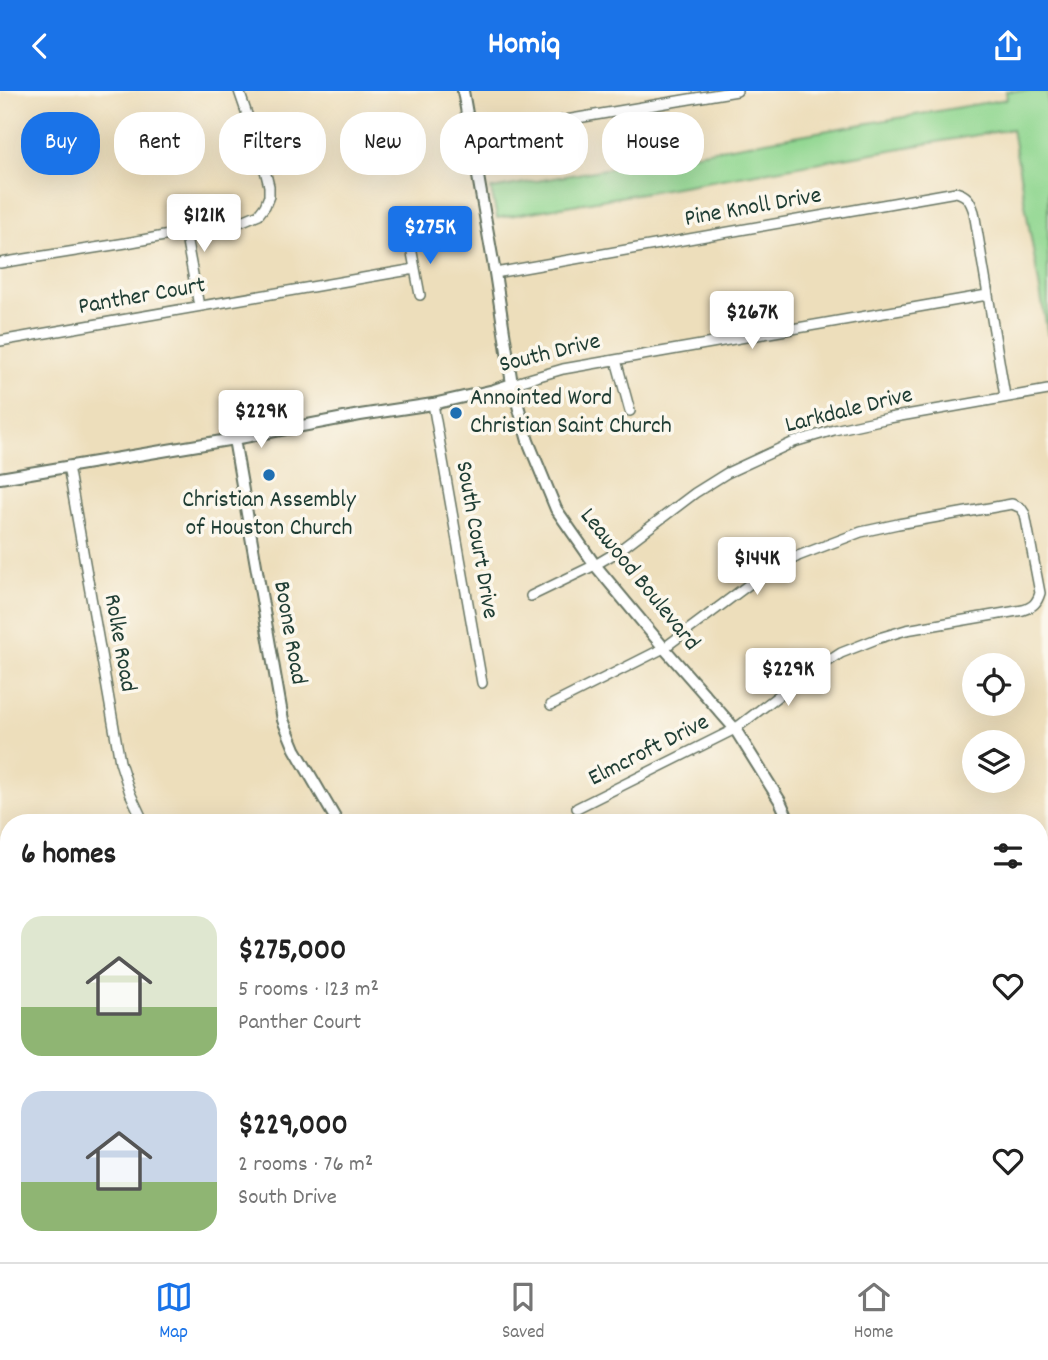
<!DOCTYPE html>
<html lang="en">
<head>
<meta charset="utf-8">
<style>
  :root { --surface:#fff; --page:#f6f6f6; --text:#222; --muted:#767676; --line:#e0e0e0; --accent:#1a73e8 }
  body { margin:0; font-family:Dekko,sans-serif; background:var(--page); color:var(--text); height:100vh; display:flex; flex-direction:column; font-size:26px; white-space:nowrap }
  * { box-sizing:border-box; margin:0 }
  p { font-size:23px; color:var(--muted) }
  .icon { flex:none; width:38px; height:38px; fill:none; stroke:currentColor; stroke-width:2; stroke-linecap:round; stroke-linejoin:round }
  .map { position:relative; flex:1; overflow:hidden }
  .sheet { position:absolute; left:0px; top:723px; width:1048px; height:450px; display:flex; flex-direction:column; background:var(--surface); border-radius:28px 28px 0 0; box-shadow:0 7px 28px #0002 }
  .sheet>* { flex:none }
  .top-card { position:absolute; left:21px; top:21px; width:1006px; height:63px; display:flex; gap:14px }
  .controls { position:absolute; left:962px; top:562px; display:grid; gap:14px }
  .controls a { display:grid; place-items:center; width:63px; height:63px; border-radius:50%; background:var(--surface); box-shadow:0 7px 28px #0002; font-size:35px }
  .price { position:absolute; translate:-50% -60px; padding:0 16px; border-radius:7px; background:#fff; color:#222; font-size:23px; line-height:46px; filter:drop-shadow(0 2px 4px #0008) }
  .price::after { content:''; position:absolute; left:50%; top:42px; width:21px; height:16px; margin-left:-10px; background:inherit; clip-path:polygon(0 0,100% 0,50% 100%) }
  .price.selected { background:var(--accent); color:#fff }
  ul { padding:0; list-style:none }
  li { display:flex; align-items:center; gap:21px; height:175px; padding:0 21px }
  li span { display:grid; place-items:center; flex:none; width:196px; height:140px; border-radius:21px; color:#555 }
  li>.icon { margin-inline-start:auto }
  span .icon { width:84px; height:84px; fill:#fffc; stroke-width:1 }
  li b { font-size:30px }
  h2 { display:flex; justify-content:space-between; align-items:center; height:84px; padding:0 21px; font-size:30px }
  .chip { padding:0 24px; border-radius:28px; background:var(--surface); box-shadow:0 7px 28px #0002; font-size:24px; line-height:63px }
  .chip.selected { background:var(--accent); color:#fff }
  header { display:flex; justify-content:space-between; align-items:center; height:91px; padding:0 21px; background:var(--accent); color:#fff; font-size:32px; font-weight:700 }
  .dock { display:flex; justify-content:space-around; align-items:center; height:98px; border-top:2px solid var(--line); background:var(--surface); font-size:19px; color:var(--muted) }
  .dock a { display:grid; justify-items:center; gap:4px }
  .dock .selected { color:var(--accent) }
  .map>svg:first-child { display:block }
  .green { fill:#91d791; stroke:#588a62; stroke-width:2 }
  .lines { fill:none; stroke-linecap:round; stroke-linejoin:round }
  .minor-casing { stroke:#677563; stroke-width:12 }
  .tertiary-casing { stroke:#677563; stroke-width:14 }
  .secondary-casing { stroke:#677563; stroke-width:16 }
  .minor { stroke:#fff; stroke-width:9 }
  .tertiary { stroke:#fff; stroke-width:10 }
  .secondary { stroke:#fde4d1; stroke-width:12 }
  .poi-dot { fill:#1f6fb2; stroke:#fbf7ec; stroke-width:2.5 }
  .labels { text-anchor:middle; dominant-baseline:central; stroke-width:7; stroke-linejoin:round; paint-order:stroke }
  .street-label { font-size:24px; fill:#1f3d34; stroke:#fbf7ec }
  .poi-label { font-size:24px; fill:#1f3d34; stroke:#fbf7ec; text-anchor:start }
</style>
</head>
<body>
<header><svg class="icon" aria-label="back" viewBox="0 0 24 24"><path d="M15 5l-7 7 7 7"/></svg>Homiq<svg class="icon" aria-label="share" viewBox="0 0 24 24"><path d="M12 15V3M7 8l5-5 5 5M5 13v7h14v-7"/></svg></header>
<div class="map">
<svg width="1048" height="1171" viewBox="0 0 1048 1171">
  <rect width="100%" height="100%" fill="#fbf7ec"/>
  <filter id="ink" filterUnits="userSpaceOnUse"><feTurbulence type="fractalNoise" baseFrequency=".0143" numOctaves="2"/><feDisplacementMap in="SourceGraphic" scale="14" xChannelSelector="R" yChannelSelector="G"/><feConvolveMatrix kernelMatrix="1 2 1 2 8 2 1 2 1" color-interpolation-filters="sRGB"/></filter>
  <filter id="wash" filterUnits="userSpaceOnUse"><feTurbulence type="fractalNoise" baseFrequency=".00686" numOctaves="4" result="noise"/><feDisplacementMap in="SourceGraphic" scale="28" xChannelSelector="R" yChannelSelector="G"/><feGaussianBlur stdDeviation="1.57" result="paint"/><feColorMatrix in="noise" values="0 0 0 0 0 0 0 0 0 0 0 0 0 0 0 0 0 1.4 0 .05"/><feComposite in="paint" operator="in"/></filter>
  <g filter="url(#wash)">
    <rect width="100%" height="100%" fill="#eddebb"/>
    <path class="green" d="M1006,0H1048V245L1012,38L497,127L491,98L1007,8Z
      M1040,1116L1048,1131V1171H963L959,1164H1040Z"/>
  </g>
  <g filter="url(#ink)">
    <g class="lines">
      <g class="minor-casing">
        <path id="minor" d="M471,45L737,0
          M185,141L199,215
          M410,151L420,204
          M0,172L126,152L240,131L259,123L265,115L269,105V95L261,64L239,0
          M495,182L956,101C967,104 970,109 974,121L1005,305
          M0,250L415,178
          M616,269L630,320
          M512,293L563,278L987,204
          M433,313L482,592
          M68,375L120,671L130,702L144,732
          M531,505L595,474L617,461L695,402L727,382L794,351L834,339L889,327L1048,299
          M551,614L664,557L751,492L798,465L861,441L898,433L1012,413L1021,417L1025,423L1040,502C1037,512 1033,516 1023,519L906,539L879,547L841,562L799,589L735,638L577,717
          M0,796L9,811
          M0,935L9,931
          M1040,1094L1048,1109
          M216,1164L220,1171"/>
      </g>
      <g class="tertiary-casing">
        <path id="tertiary" d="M463,0L495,182L512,293L528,350L556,418L595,474L664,557L735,638L780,710L790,732
          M234,348L283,629L295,658L338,732
          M0,387L234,348L360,324L433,313L494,299L512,293
          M645,1164L649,1171"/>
      </g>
      <g class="secondary-casing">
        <path id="secondary" d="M1040,876L1048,872
          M1040,900L1048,896
          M0,984L9,996
          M0,1017L9,1030
          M87,1164L92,1171
          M110,1164L115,1171
          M409,1171L425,1164
          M459,1171L475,1164"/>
      </g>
      <use href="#minor" class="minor"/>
      <use href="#tertiary" class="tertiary"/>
      <use href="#secondary" class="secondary"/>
    </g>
  </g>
  <g class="poi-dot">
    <circle cx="456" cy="322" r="7"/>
    <circle cx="269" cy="384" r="7"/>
  </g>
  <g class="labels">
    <g class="street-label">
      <text transform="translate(753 117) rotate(-10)">Pine Knoll Drive</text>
      <text transform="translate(142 206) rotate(-10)">Panther Court</text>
      <text transform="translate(550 263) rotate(-14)">South Drive</text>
      <text transform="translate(849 320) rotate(-14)">Larkdale Drive</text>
      <text transform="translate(476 449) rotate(80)">South Court Drive</text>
      <text transform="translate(639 489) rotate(51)">Leawood Boulevard</text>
      <text transform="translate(289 542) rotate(80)">Boone Road</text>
      <text transform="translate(119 552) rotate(80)">Rolke Road</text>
      <text transform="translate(649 660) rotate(-27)">Elmcroft Drive</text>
    </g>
    <g class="poi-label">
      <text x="470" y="308">Annointed Word<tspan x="470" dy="28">Christian Saint Church</tspan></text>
      <text x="269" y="410" text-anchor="middle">Christian Assembly<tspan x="269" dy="28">of Houston Church</tspan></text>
    </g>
  </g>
</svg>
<div class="controls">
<a><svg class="icon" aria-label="locate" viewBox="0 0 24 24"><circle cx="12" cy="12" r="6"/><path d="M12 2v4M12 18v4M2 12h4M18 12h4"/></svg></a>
<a><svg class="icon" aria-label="layers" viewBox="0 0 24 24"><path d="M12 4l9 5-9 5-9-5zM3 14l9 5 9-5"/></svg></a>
</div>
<b class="price" style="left:204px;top:163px">$121K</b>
<b class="price selected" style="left:430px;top:175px">$275K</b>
<b class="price" style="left:752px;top:260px">$267K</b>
<b class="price" style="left:261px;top:359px">$229K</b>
<b class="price" style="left:757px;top:506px">$144K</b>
<b class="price" style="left:788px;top:617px">$229K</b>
<div class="top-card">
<a class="chip selected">Buy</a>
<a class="chip">Rent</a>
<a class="chip">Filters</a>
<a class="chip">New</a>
<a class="chip">Apartment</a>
<a class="chip">House</a>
</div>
<section class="sheet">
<h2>6 homes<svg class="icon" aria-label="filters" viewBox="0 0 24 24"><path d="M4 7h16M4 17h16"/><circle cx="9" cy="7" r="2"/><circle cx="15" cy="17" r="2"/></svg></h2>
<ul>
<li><span style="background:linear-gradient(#dfe7d0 65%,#8fb573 0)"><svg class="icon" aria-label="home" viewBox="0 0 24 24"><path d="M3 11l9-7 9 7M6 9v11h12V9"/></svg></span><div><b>$275,000</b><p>5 rooms · 123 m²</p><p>Panther Court</p></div><svg class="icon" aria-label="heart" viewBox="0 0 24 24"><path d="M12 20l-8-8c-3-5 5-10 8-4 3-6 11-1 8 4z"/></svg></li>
<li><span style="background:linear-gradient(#c9d6e8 65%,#8fb573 0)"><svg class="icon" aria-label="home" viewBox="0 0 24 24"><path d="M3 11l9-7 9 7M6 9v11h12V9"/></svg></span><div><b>$229,000</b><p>2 rooms · 76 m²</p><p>South Drive</p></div><svg class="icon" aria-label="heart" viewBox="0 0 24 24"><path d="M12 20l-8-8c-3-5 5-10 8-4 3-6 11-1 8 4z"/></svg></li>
</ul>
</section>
</div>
<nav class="dock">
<a class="selected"><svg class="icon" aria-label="map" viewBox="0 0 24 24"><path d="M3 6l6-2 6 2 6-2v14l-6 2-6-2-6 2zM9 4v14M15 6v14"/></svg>Map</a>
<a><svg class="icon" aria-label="saved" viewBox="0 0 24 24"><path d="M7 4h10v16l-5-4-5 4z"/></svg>Saved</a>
<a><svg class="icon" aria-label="home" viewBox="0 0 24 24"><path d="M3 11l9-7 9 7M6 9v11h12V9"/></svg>Home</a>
</nav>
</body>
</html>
